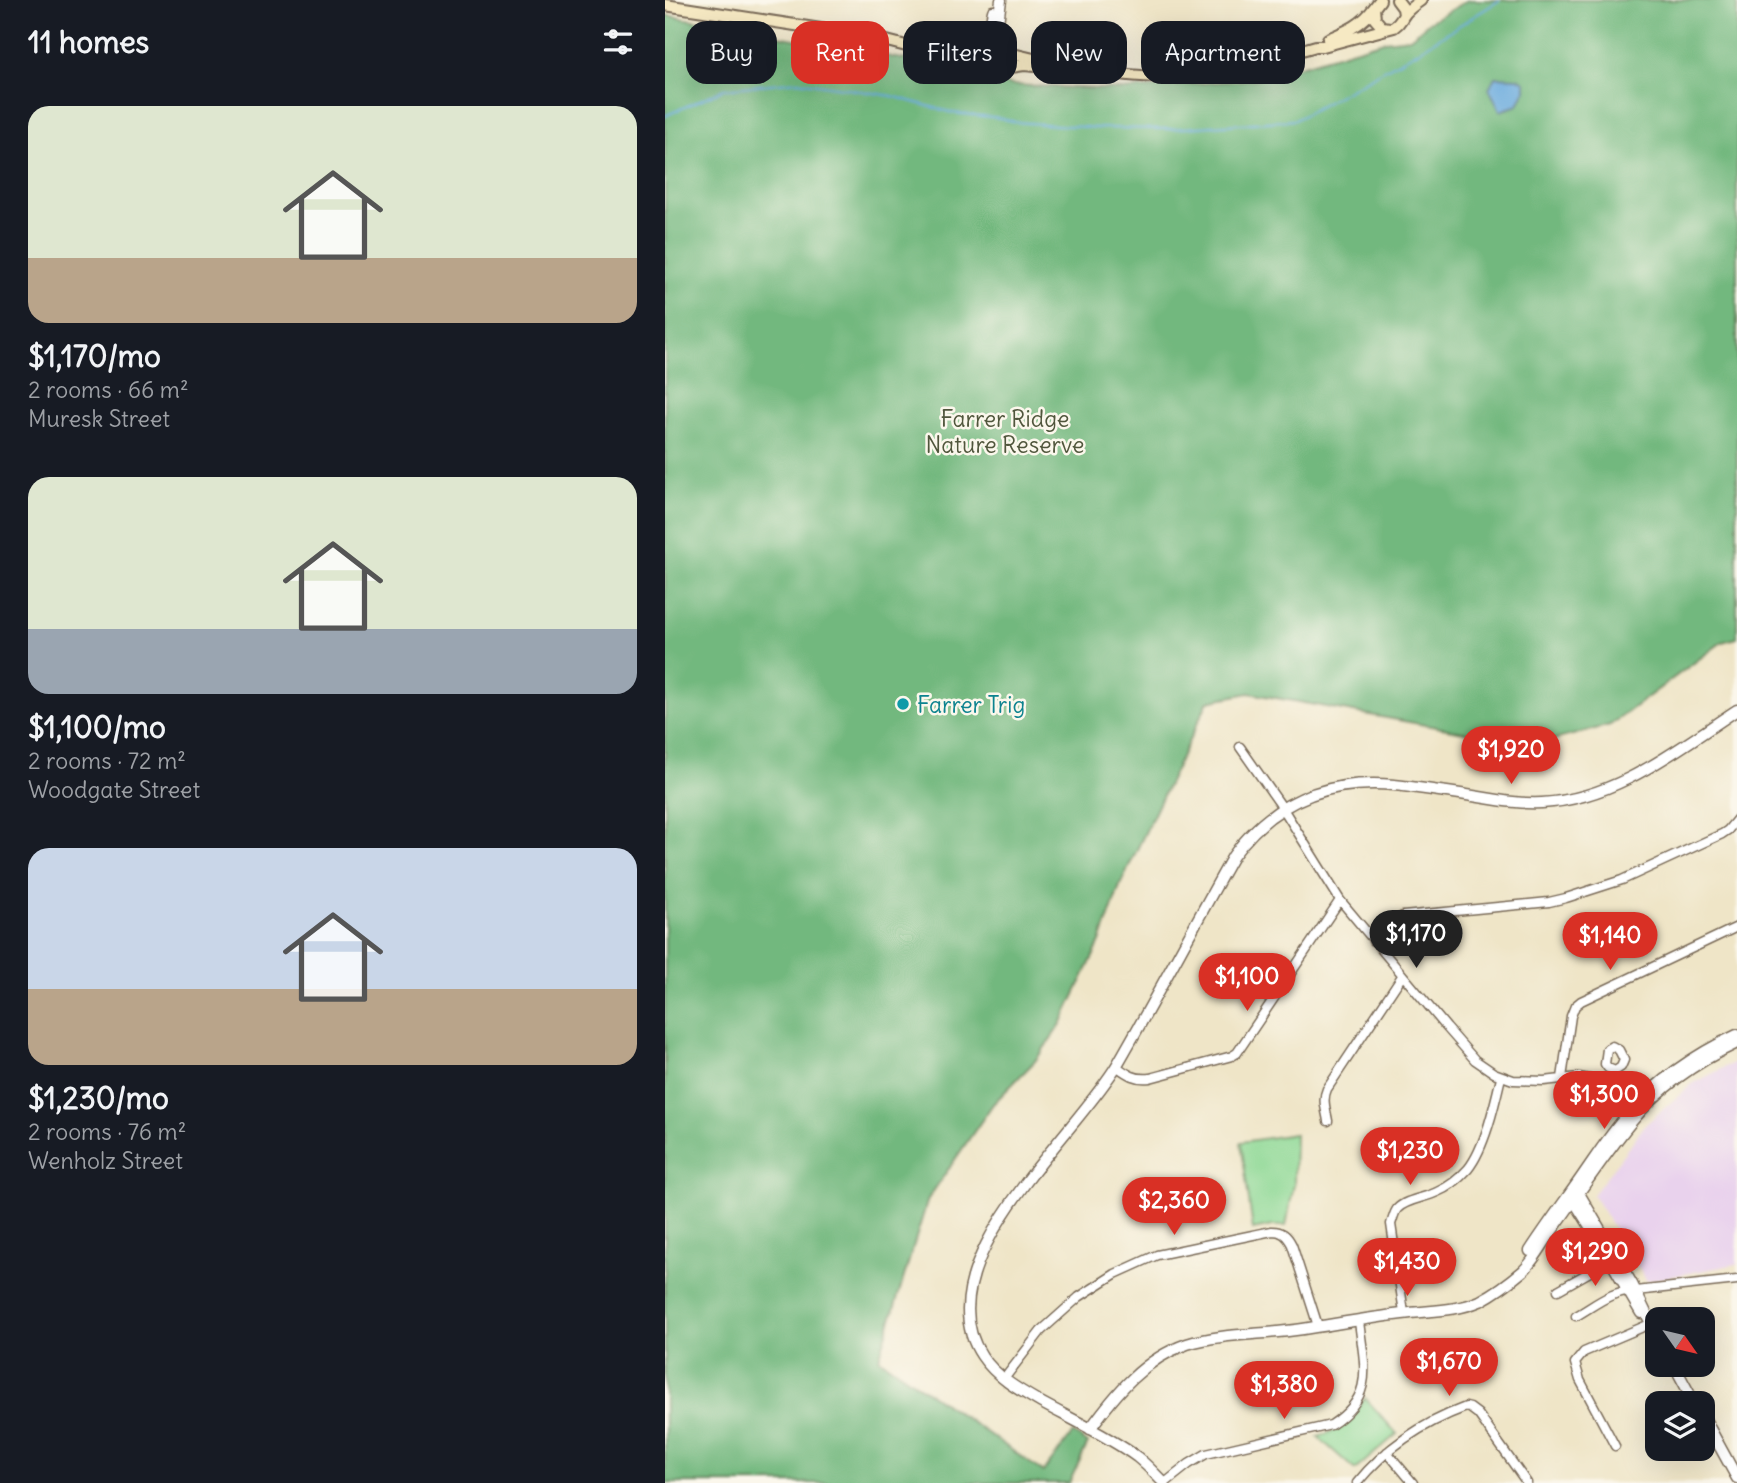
<!DOCTYPE html>
<html lang="en">
<head>
<meta charset="utf-8">
<style>
  :root { --surface:#171b24; --page:#242831; --text:#f1f3f6; --muted:#9ea1a6; --accent:#d93025 }
  body { margin:0; font-family:Delius,sans-serif; background:var(--page); color:var(--text); height:100vh; display:flex; flex-direction:column; font-size:26px; white-space:nowrap }
  * { box-sizing:border-box; margin:0 }
  p { font-size:23px; color:var(--muted) }
  .icon { flex:none; width:38px; height:38px; fill:none; stroke:currentColor; stroke-width:2; stroke-linecap:round; stroke-linejoin:round }
  .map { position:relative; flex:1; overflow:hidden }
  .side { display:flex; flex-direction:column; background:var(--surface); width:665px }
  .side>* { flex:none }
  .guide { position:absolute; left:21px; top:21px; width:665px; height:63px; display:flex; gap:14px }
  .needle { width:46px; rotate:124deg }
  .controls { position:absolute; left:980px; top:1307px; display:grid; gap:14px }
  .controls a { display:grid; place-items:center; width:70px; height:70px; border-radius:14px; background:var(--surface); box-shadow:0 7px 28px #0002; font-size:35px }
  .price { position:absolute; translate:-50% -60px; padding:0 16px; border-radius:24px; background:var(--accent); color:#fff; font-size:23px; line-height:46px; filter:drop-shadow(0 2px 4px #0008) }
  .price::after { content:''; position:absolute; left:50%; top:42px; width:21px; height:16px; margin-left:-10px; background:inherit; clip-path:polygon(0 0,100% 0,50% 100%) }
  .price.selected { background:#222; color:#fff }
  ul { padding:0; list-style:none }
  li { display:grid; align-content:center; gap:14px; height:371px; padding:0 28px }
  li span { display:grid; place-items:center; height:217px; border-radius:21px; color:#555 }
  li>.icon { margin-inline-start:auto }
  span .icon { width:126px; height:126px; fill:#fffc; stroke-width:1 }
  li b { font-size:30px }
  h2 { display:flex; justify-content:space-between; align-items:center; height:84px; padding:0 28px; font-size:30px }
  .tag { padding:0 24px; border-radius:21px; background:var(--surface); box-shadow:0 7px 28px #0002; font-size:24px; line-height:63px }
  .tag.selected { background:var(--accent); color:#fff }
  main { display:flex; flex:1; min-height:0 }
  .map>svg:first-child { display:block }
  .built { fill:#e9d2ed }
  .green { fill:#8dd894; stroke:#648159; stroke-width:2 }
  .forest { fill:#72b87e; stroke:#56714e; stroke-width:2 }
  .water { fill:#6babde; stroke:#536a7e; stroke-width:2 }
  .lines { fill:none; stroke-linecap:round; stroke-linejoin:round }
  .stream { stroke:#6babde; stroke-width:2 }
  .minor-casing { stroke:#7a6b59; stroke-width:11 }
  .tertiary-casing { stroke:#7a6b59; stroke-width:13 }
  .secondary-casing { stroke:#7a6b59; stroke-width:14 }
  .minor { stroke:#fff; stroke-width:8 }
  .tertiary { stroke:#fff; stroke-width:10 }
  .secondary { stroke:#f6e9c3; stroke-width:10 }
  .culture-dot { fill:#0f9aa8; stroke:#fbf7ec; stroke-width:2.5 }
  .labels { text-anchor:middle; dominant-baseline:central; stroke-width:5; stroke-linejoin:round; paint-order:stroke }
  .park-label { font-size:23px; fill:#50563c; stroke:#fbf7ec }
  .culture-label { font-size:23px; fill:#0d838f; stroke:#fbf7ec; text-anchor:start }
</style>
</head>
<body>
<main>
<section class="side">
<h2>11 homes<svg class="icon" aria-label="filters" viewBox="0 0 24 24"><path d="M4 7h16M4 17h16"/><circle cx="9" cy="7" r="2"/><circle cx="15" cy="17" r="2"/></svg></h2>
<ul>
<li><span style="background:linear-gradient(#dfe7d0 70%,#b9a48a 0)"><svg class="icon" aria-label="home" viewBox="0 0 24 24"><path d="M3 11l9-7 9 7M6 9v11h12V9"/></svg></span><div><b>$1,170/mo</b><p>2 rooms · 66 m²</p><p>Muresk Street</p></div></li>
<li><span style="background:linear-gradient(#dfe7d0 70%,#9aa5b1 0)"><svg class="icon" aria-label="home" viewBox="0 0 24 24"><path d="M3 11l9-7 9 7M6 9v11h12V9"/></svg></span><div><b>$1,100/mo</b><p>2 rooms · 72 m²</p><p>Woodgate Street</p></div></li>
<li><span style="background:linear-gradient(#c9d6e8 65%,#b9a48a 0)"><svg class="icon" aria-label="home" viewBox="0 0 24 24"><path d="M3 11l9-7 9 7M6 9v11h12V9"/></svg></span><div><b>$1,230/mo</b><p>2 rooms · 76 m²</p><p>Wenholz Street</p></div></li>
</ul>
</section>
<div class="map">
<svg width="1072" height="1483" viewBox="0 0 1072 1483">
  <rect width="100%" height="100%" fill="#fbf7ec"/>
  <filter id="ink" filterUnits="userSpaceOnUse"><feTurbulence type="fractalNoise" baseFrequency=".0143" numOctaves="2"/><feDisplacementMap in="SourceGraphic" scale="14" xChannelSelector="R" yChannelSelector="G"/><feConvolveMatrix kernelMatrix="1 2 1 2 8 2 1 2 1" color-interpolation-filters="sRGB"/></filter>
  <filter id="wash" filterUnits="userSpaceOnUse"><feTurbulence type="fractalNoise" baseFrequency=".00686" numOctaves="4" result="noise"/><feDisplacementMap in="SourceGraphic" scale="28" xChannelSelector="R" yChannelSelector="G"/><feGaussianBlur stdDeviation="1.57" result="paint"/><feColorMatrix in="noise" values="0 0 0 0 0 0 0 0 0 0 0 0 0 0 0 0 0 1.4 0 .05"/><feComposite in="paint" operator="in"/></filter>
  <g filter="url(#wash)">
    <rect width="100%" height="100%" fill="#efe5c7"/>
    <path class="built" d="M1072,1061V1264L982,1281L928,1195L980,1125L1027,1084Z"/>
    <path class="green" d="M630,1134L629,1184L621,1226H607L588,1230L576,1142Z
      M700,1398L732,1434L690,1470L653,1437C677,1430 686,1417 700,1398Z"/>
    <path class="forest" d="M803,0H1072V638L1057,642L945,725L870,745L584,693L543,701L456,883L435,942L396,1024L370,1061L328,1104L263,1199L214,1358L378,1472L408,1433L423,1443L404,1483H0V15L248,61L315,79L348,85L456,90L591,79L719,41L745,38L764,22Z"/>
    <path class="water" d="M830,77L853,78L860,82V90L853,105L835,111L824,88Z"/>
    <g class="lines">
      <path class="stream" d="M0,116L59,89L133,81L227,96L288,113L336,118L350,122L433,128L506,129L630,120L753,51L835,0"/>
    </g>
  </g>
  <g filter="url(#ink)">
    <g class="lines">
      <g class="minor-casing">
        <path id="minor" d="M575,747L617,807L675,900L782,1028L810,1060L829,1073L848,1080L879,1081L914,1077L924,1079L943,1093L967,1116
          M708,941L732,919L738,916L884,902L901,898L957,880L1057,834L1063,830L1072,819
          M947,1046L954,1050L959,1060L956,1067L950,1071L943,1068L940,1064L942,1049Z
          M451,1066C462,1074 470,1080 485,1078L567,1056L572,1053L675,900
          M897,1078L906,1016L910,1006L916,1001L1072,927
          M663,1121C661,1109 657,1100 662,1089L737,976
          M893,1290L946,1260
          M739,1313L726,1224C728,1219 729,1213 732,1209C741,1199 761,1198 772,1192C784,1187 794,1179 803,1169C820,1148 830,1103 836,1077
          M911,1316C929,1306 950,1288 971,1291L1072,1280
          M339,1379L376,1331L414,1297L450,1274L492,1255L607,1231C617,1231 622,1235 627,1245L653,1326
          M950,1446L915,1380L910,1363L919,1352L985,1324
          M722,1452L748,1483
          M500,1483L524,1464L541,1454L666,1425C711,1396 699,1366 694,1321
          M692,1483C721,1447 758,1423 801,1407L805,1408L813,1414L862,1483"/>
      </g>
      <g class="tertiary-casing">
        <path id="tertiary" d="M318,43L323,35L328,11
          M336,48L333,23L336,0
          M912,1190L967,1284L992,1336
          M906,1196L933,1239L976,1313
          M865,1251C882,1225 900,1201 918,1175C932,1155 946,1133 963,1114C993,1080 1031,1054 1072,1035
          M1009,1365L1030,1404
          M1038,1416L1072,1478
          M425,1429C451,1393 479,1359 522,1344C556,1333 602,1335 638,1329C671,1324 704,1318 737,1314C764,1310 789,1312 815,1301C830,1293 845,1282 858,1271C868,1262 878,1244 886,1232C913,1195 938,1156 967,1121C995,1087 1033,1061 1072,1043
          M499,1483C490,1474 482,1465 472,1457C445,1437 406,1419 375,1402C354,1390 331,1377 317,1356C256,1266 410,1136 452,1065C492,996 529,925 568,856C608,801 662,779 729,785C756,788 782,792 808,796C831,800 854,804 877,803C952,799 1012,749 1072,710"/>
      </g>
      <g class="secondary-casing">
        <path id="secondary" d="M715,0L709,8L710,19L717,27L725,28
          M732,0L738,8L739,15
          M0,5L156,29L218,40L249,48L276,52L296,51L312,48L318,43H328L336,48L340,56L339,64L335,71
          M663,39C682,31 697,25 709,8
          M339,52L373,60L377,63C428,70 480,81 532,76C573,71 612,57 651,46H658L729,27C735,23 735,21 739,15C743,9 751,4 756,0
          M266,56L303,66L322,75L331,73L346,67L359,65L371,66"/>
      </g>
      <use href="#minor" class="minor"/>
      <use href="#tertiary" class="tertiary"/>
      <use href="#secondary" class="secondary"/>
    </g>
  </g>
  <circle class="culture-dot" cx="238" cy="704" r="7"/>
  <g class="labels">
    <g class="park-label">
      <text x="340" y="418">Farrer Ridge<tspan x="340" dy="26">Nature Reserve</tspan></text>
    </g>
    <g class="culture-label">
      <text x="252" y="704">Farrer Trig</text>
    </g>
  </g>
</svg>
<div class="controls">
<a><svg class="needle" viewBox="-14 -14 28 28"><path d="M0-13l5 13h-10z" fill="#e53935"/><path d="M0 13l5-13h-10z" fill="#9ea1a6"/></svg></a>
<a><svg class="icon" aria-label="layers" viewBox="0 0 24 24"><path d="M12 4l9 5-9 5-9-5zM3 14l9 5 9-5"/></svg></a>
</div>
<b class="price" style="left:846px;top:786px">$1,920</b>
<b class="price selected" style="left:751px;top:970px">$1,170</b>
<b class="price" style="left:945px;top:972px">$1,140</b>
<b class="price" style="left:582px;top:1013px">$1,100</b>
<b class="price" style="left:939px;top:1131px">$1,300</b>
<b class="price" style="left:745px;top:1187px">$1,230</b>
<b class="price" style="left:509px;top:1237px">$2,360</b>
<b class="price" style="left:930px;top:1288px">$1,290</b>
<b class="price" style="left:742px;top:1298px">$1,430</b>
<b class="price" style="left:784px;top:1398px">$1,670</b>
<b class="price" style="left:619px;top:1421px">$1,380</b>
<div class="guide">
<a class="tag">Buy</a>
<a class="tag selected">Rent</a>
<a class="tag">Filters</a>
<a class="tag">New</a>
<a class="tag">Apartment</a>
</div>
</div>
</main>
</body>
</html>
